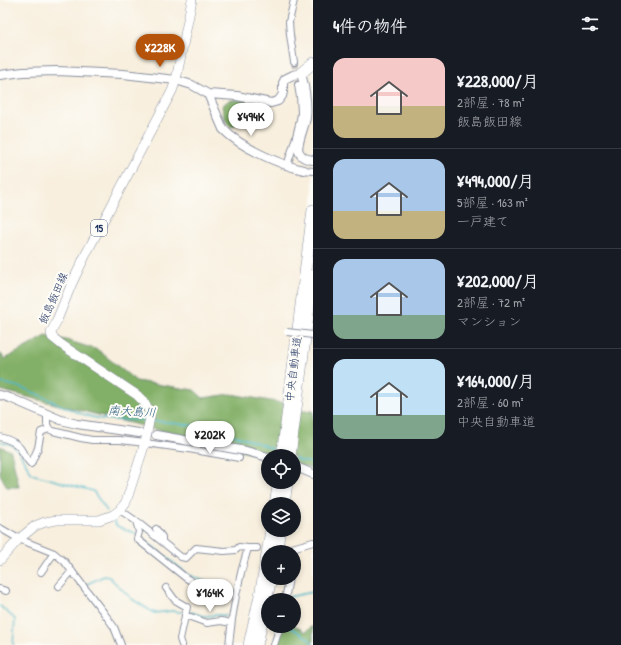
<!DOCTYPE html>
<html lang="ja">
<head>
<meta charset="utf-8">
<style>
  :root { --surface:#171b24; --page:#20242c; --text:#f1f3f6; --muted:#9ea1a6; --line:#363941; --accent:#b45309 }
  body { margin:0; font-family:"Patrick Hand","Klee One",sans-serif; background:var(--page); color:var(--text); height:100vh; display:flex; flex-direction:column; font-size:15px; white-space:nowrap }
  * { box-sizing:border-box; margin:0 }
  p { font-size:13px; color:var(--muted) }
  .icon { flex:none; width:22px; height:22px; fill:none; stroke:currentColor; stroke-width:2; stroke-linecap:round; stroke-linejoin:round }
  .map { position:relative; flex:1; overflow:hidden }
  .drawer { display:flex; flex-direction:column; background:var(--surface); width:308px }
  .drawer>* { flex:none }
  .controls { position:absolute; left:261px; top:449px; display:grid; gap:8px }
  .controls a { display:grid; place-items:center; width:40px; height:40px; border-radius:50%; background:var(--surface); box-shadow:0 2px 6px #0003; font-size:20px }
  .price { position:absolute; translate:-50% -34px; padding:0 9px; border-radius:14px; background:#fff; color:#222; font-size:13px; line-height:26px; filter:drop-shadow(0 1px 2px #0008) }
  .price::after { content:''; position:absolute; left:50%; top:24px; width:12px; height:9px; margin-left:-6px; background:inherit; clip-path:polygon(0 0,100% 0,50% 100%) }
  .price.selected { background:var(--accent); color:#fff }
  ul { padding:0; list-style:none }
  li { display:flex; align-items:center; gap:12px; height:100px; padding:0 20px }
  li+li { border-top:1px solid var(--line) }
  li span { display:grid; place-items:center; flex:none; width:112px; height:80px; border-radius:12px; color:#555 }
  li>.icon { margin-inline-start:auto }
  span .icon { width:48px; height:48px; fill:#fffc; stroke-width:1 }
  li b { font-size:17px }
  h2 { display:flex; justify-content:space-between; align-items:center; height:48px; padding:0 20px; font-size:17px }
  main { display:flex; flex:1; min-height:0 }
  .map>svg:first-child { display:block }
  .forest { fill:#83b068; stroke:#4f7063 }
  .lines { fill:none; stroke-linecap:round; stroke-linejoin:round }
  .stream { stroke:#4cb7c9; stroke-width:1.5 }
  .street-tunnel { stroke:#ccc9c4; stroke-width:6; stroke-dasharray:6 3; stroke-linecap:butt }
  .street-casing { stroke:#8a8f9e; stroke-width:8 }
  .secondary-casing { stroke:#8a8f9e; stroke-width:10 }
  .primary-casing { stroke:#8a8f9e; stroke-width:10 }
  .highway-casing { stroke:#8a8f9e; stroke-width:12 }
  .street { stroke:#fff; stroke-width:6 }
  .secondary { stroke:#fff; stroke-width:8 }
  .primary { stroke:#fff; stroke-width:9 }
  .highway { stroke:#fff; stroke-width:11 }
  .street-bridge-casing { stroke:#8a8f9e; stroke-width:8; stroke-linecap:butt }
  .street-bridge { stroke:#fff; stroke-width:6 }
  .labels { text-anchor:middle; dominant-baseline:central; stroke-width:4; stroke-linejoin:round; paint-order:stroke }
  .shield { fill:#fdfcf7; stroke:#5f6c8c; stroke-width:1 }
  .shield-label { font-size:10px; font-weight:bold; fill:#1b2f5e }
  .street-label { font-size:11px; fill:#1b2f5e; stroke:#fdfcf7 }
  .water-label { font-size:12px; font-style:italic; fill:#2c5f83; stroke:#fdfcf7 }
</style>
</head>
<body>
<main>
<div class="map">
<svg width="313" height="645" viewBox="0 0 313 645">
  <rect width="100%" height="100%" fill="#fdfcf7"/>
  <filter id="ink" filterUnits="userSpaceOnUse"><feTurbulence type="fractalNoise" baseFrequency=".025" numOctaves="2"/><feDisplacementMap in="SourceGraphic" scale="8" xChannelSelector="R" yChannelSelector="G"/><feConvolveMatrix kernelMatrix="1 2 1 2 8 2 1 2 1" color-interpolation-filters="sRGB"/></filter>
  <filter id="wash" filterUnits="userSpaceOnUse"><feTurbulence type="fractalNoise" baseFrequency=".012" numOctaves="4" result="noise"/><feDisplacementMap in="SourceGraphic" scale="16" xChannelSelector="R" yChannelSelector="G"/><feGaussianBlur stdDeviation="0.9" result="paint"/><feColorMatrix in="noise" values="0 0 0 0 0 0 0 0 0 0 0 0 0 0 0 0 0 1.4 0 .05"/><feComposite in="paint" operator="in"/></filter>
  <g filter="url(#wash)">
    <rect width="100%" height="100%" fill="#f8efde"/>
    <path class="forest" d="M229,100H240L256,103L253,106H243L240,108V115L235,126L231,127C225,122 223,114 222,106Z
      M46,336L66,340L98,350L136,381L194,390L203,398L231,394L282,403L302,411H313V469L294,464V456H268V458L0,390V353L5,359Z
      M0,446L11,451L19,487H7L0,474Z
      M294,625L305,632L313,626V645H277L283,626H294Z"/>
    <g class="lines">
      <path class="stream" d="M0,383C32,386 60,409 92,417C110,422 128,419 147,420
        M152,421C185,423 221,430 252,441C261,444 270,448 278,451
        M0,441L12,445L19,452L32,474L93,491L107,511
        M294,458L301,461L313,463
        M113,520L117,526L137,534
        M140,536L189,575L227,591
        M87,584L104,576L109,577L132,599L154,613L172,611L181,612
        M288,597L313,592
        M0,606L15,619L13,645
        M191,612L203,616L220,615L226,616
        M288,626L308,638L313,644"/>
    </g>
  </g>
  <g filter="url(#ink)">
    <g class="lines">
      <path class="street-tunnel" d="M294,62L298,85"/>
      <g class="street-casing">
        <path id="street" d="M294,62L290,35L289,22L294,0
          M287,166C292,149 299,131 301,113C301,104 300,94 298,85
          M304,170L313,171
          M47,414V424L49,429L53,431L81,438L92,440H120L145,443L189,449L239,458
          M0,437C7,439 16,442 20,448C24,454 26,459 31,464L38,448L41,432L49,429
          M120,510L136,521L181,557L186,558L196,548L224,551L236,550L239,547L248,548
          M136,521L139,532L137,539L186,578L191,581
          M0,528L19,539L54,553L64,561L104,613L114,627L121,645
          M156,529L162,537V541
          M286,549L292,548L313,542
          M41,572L54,553
          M59,586L72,571
          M166,588L175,600L187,607L180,639L182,645
          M0,589L6,591
          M285,600L289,578
          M185,615L207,623L221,621L231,623
          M229,645C232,613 238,579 248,548H257
          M274,645L280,626"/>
      </g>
      <g class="secondary-casing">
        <path id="secondary" d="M0,75L23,72L57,71L123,74L176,80L192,85L208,94L237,96L271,103L278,101L282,96L283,92V83L285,79L293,75L301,73C305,88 308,102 306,118C304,128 299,138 298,149C300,157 305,159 313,160
          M208,94L223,129C240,147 280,165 304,170
          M0,395L10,398L61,420L77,424L139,433
          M156,435L246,451L268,457
          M294,466L313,474"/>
      </g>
      <g class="primary-casing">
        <path id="primary" d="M0,560L19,539L35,526L45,522L57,520H99L113,515L120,510L126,502L145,443L150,417L148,408L143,401L137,395L62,345L52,337L51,333L57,320L72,283L87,252L172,91L176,80L192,0"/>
      </g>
      <g class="highway-casing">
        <path id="highway" d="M301,73L313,63
          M282,456L313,210
          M290,456L313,275
          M275,504L279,482
          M284,504L287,482
          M276,552L280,530
          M249,645L261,591L271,530
          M257,645L271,578"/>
      </g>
      <use href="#street" class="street"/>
      <use href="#secondary" class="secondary"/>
      <use href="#primary" class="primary"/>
      <use href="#highway" class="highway"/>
      <g class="street-bridge-casing">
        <path id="street-bridge" d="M287,332L313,335"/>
      </g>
      <use href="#street-bridge" class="street-bridge"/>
    </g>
  </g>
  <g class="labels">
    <rect class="shield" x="91" y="220" width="16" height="16" rx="3"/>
    <g class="shield-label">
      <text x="99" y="228">15</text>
    </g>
    <g class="street-label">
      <text transform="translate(53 298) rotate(-66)">飯島飯田線</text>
      <text transform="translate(293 369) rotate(-83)">中央自動車道</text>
    </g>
    <g class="water-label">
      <text transform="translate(132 411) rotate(3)">南大島川</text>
    </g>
  </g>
</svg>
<div class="controls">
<a><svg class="icon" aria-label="locate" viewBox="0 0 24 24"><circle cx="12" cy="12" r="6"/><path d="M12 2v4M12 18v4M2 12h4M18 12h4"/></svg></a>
<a><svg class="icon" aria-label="layers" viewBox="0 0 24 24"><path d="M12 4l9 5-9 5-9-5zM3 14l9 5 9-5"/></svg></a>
<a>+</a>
<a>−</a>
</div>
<b class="price selected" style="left:160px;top:68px">¥228K</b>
<b class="price" style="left:251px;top:137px">¥494K</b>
<b class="price" style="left:210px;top:455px">¥202K</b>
<b class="price" style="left:210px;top:613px">¥164K</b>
</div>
<section class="drawer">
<h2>4件の物件<svg class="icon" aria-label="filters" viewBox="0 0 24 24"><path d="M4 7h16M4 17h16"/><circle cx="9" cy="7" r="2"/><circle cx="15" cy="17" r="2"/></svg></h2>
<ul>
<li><span style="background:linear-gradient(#f6c9c9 60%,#c2b280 0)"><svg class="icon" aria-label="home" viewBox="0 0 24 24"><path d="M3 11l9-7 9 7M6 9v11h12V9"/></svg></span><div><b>¥228,000/月</b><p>2部屋 · 78 m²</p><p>飯島飯田線</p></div></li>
<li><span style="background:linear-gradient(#a9c7e8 65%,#c2b280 0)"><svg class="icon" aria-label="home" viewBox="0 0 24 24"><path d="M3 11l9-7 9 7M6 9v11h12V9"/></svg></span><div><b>¥494,000/月</b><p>5部屋 · 163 m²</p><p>一戸建て</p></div></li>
<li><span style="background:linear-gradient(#a9c7e8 70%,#7fa58c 0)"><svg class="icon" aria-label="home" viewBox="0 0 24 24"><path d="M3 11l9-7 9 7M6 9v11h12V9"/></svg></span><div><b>¥202,000/月</b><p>2部屋 · 72 m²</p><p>マンション</p></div></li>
<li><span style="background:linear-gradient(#bfe0f5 70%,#7fa58c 0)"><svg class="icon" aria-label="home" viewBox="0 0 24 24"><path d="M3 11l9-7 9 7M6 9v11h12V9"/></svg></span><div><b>¥164,000/月</b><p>2部屋 · 60 m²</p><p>中央自動車道</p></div></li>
</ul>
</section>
</main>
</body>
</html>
